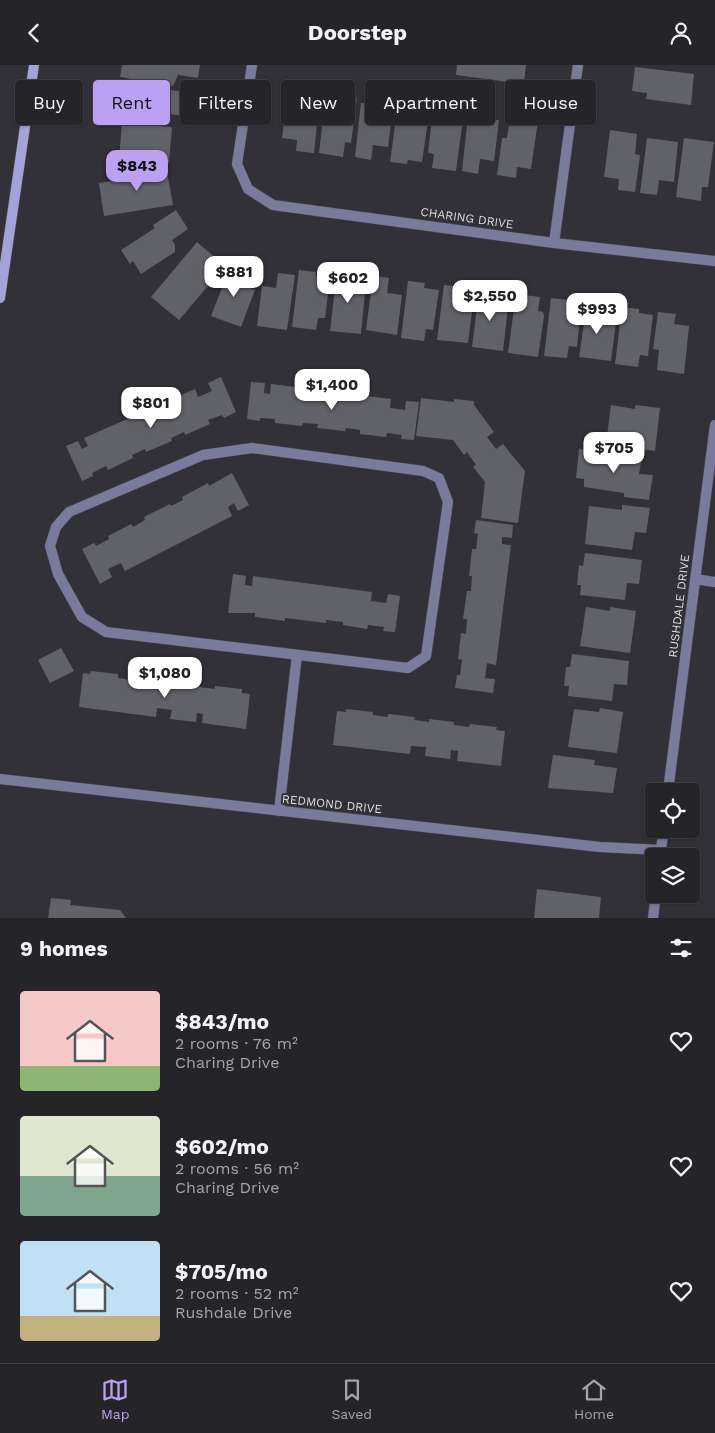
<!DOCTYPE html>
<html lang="en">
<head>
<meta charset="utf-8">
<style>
  :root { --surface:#252529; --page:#2d2d31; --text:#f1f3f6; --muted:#a3a5a8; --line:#424246; --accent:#bca0f2 }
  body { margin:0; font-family:"Work Sans",sans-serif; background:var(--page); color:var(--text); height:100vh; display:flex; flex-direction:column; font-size:19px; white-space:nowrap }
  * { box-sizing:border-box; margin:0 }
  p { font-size:16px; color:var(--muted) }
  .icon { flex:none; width:28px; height:28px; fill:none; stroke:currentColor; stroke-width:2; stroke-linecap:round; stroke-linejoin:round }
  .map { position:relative; height:853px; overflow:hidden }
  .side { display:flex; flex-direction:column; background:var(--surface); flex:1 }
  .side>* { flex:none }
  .guide { position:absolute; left:15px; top:15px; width:685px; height:45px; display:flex; gap:10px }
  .buttons { position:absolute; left:645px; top:718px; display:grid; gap:10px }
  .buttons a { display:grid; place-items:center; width:55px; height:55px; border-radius:5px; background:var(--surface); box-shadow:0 1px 4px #0004,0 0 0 1px var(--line); font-size:25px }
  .price { position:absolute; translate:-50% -42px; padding:0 11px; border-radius:10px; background:#fff; color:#222; font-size:16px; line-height:32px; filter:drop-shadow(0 1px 2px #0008) }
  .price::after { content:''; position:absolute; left:50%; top:30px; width:15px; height:11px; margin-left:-8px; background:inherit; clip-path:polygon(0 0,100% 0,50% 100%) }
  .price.active { background:var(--accent); color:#111 }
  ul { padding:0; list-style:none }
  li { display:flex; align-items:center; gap:15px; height:125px; padding:0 20px }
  li span { display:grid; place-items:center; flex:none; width:140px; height:100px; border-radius:5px; color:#555 }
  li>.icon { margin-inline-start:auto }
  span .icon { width:60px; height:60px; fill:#fffc; stroke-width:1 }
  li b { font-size:21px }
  h2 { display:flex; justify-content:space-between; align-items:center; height:60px; padding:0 20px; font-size:21px }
  .tag { padding:0 18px; border-radius:5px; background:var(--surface); box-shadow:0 1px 4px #0004,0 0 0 1px var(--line); font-size:18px; line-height:45px }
  .tag.active { background:var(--accent); color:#111 }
  header { display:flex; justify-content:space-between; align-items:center; height:65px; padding:0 20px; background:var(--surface); font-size:22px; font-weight:700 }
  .menu { display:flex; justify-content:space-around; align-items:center; height:70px; border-top:1px solid var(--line); background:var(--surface); font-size:14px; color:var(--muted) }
  .menu a { display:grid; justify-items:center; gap:2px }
  .menu .active { color:var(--accent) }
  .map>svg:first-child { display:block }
  .building { fill:#616168 }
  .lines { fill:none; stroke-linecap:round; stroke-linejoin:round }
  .service-casing { stroke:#4d4d52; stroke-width:11 }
  .minor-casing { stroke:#4d4d52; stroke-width:11 }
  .secondary-casing { stroke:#4d4d52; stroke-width:11 }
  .service { stroke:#7a7a9c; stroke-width:10 }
  .minor { stroke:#7a7a9c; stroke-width:10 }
  .secondary { stroke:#a3a2d9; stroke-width:10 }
  .labels { text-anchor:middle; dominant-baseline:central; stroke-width:4; stroke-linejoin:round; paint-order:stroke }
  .street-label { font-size:12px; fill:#dedee2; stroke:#313137 }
</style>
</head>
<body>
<header><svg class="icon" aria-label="back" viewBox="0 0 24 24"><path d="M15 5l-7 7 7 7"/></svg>Doorstep<svg class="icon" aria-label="person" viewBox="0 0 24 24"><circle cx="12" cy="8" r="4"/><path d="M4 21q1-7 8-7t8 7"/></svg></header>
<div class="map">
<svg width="715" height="853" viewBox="0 0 715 853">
  <rect width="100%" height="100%" fill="#313137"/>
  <path class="building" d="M122,0H200L198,13L178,10L173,21L120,12Z
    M457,0H526L524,19L456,10Z
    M635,2L694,9L691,40L646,34L647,28L632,26Z
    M128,19L186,27L183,51L170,49L169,55L123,49Z
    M288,25L315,28L313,49L318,50L314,88L296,86L297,75L282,73Z
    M326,29L357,33L351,78L345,77L343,92L319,88Z
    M361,38L393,42L388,82L373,80L371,95L355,92Z
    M398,39L421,42L419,55L428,56L422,97L408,95L407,99L390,97Z
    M433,43L464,47L456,106L432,103L434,89L428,88Z
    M468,52L499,55L494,96L480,94L478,109L462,106Z
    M510,52L538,56L531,104L517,102L516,113L497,110L502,73H507Z
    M122,58L172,62L169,98L119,94Z
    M610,65L637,69L635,89L640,90L635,127L618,125L619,114L604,112Z
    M647,73L678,77L674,117L659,115L657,130L640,128Z
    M684,73L714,77L708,122H702L701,136L676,132Z
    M166,102L173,140L104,151L99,118L124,114L123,109Z
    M176,145L188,164L172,175L175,180V187L141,209L133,196L130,199L121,185L155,163L153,160Z
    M197,177L225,201L179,255L151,232Z
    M231,200L246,206L241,219L255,225L241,262L211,251Z
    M299,205L316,207V211L330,213L325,253H318L316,265L292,262Z
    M337,206L361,209L360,224L365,225V228L361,269L330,266Z
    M278,208L295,210L287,265L257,261L262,221L276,223Z
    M373,211L389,213L387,228L402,230L397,270L366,265Z
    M408,216L425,218L424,223L439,225L433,265L426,264L424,276L401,273Z
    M444,220L460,222L458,237L473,239L468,278L437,275Z
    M479,225L496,227L495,232L509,234L503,286L472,282Z
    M516,229L540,232L538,246L543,247L544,251L538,292L508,288Z
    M551,233L568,235L567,240L581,242L577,282L569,281L567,293L544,291Z
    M587,238L603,240L601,255L616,257L611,296L579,292Z
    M622,242L639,244V248L653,250L648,291L640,290L638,302L615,299Z
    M658,247L676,249L674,259L689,261L684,309L657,305L659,285L653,284Z
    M221,312L236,347L224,353L222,350L208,355L210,359L185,370L184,367L171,373L172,376L146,387L145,384L132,390L133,393L108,405L106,401L92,408L93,411L82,416L66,381L78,376L82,384L88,381L84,373L195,324L198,332L212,326L208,318Z
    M251,317L265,318L264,328L270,329L271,319L391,334L390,343L405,345L406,336L419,337L414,375L401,374L402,370L387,368L386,372L360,369V365L346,363L345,366L317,363L318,359L303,358L302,361L275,358V354L260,353V356L247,354Z
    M421,333L454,337V334L474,336V340L494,367L487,372L496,384L503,379L525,406L518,458L481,453L485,417L473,402L476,400L467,387L464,390L453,375L416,371Z
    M611,340L635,344V340L660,343L655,386L606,379Z
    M579,384L642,392L639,409L653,410L649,435L624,432V428L584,422V414L576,413Z
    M232,408L249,440L238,446L234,438L228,442L232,451L125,506L121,498L108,504L112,512L100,519L82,484L94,478L96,481L109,474L108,471L131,459L133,462L145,455L144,452L170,439L171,441L183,435L182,432L208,418L209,421Z
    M622,440L650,443L646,468L635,467L632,485L585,479L589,441L622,445Z
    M476,455L513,460L512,473L502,472V479L511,480L496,600L487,598L485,613L495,614L493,628L455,623L457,610H460L462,595L458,594L461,568L466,569L467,554H463L467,526H471L472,511H469L472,484H476L478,469L474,468Z
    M585,488L642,495L639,519L627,518L625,535L580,530L581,520H577L579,500L583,501Z
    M233,509L246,511L245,520L252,521L253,511L372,527L371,536L386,538L388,529L400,531L395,567L383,566L384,562L368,560L367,564L343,560V557L326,555V558L285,553V556L255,552V548H228Z
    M586,542L610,546V542L636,546L630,588L580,581Z
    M61,583L74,606L50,618L38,595Z
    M572,589L629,596L627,620L614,619L612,636L568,631L569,621H564L566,602H570Z
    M91,606L118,609V613L133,615V611L160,614L159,617L175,619V616L200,619L199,622L215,624V621L242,624V628L250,629L246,664L202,658L203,649L197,648L196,657L170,654L172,645L157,643L156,652L79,642L83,608L90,609Z
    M600,643L623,647L617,688L568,682L574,644L599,647Z
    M346,644L373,647V650L388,652V649L415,652L414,655L429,657V654L454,657V660L469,662L470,659L497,662L496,665L505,666L501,701L457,696L458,686L451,685L450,694L425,691L426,682L411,681L410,689L333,680L337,646L346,647Z
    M553,690L595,695L594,700L617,703L613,728L548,723Z
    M537,824L601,832L599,853H534Z
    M51,833L71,835L70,840L120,845L126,853H48Z"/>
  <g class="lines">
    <g class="service-casing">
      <path id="service" d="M252,383L423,406L439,413L448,437L426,591L408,603L106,567L82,552L58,509L50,481L56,462L69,447L203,390Z
        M279,746L297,590"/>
    </g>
    <g class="minor-casing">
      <path id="minor" d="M252,0L237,99L248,124L273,140L554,178L715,196
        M554,178L578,0
        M695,514L715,517
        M0,714L600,782L661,785
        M668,726L715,360
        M660,790L664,764
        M653,853L656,829"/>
    </g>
    <g class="secondary-casing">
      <path id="secondary" d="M0,233L34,0"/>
    </g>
    <use href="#service" class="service"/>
    <use href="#minor" class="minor"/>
    <use href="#secondary" class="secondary"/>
  </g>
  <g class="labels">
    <g class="street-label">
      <text transform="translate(467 153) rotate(8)">CHARING DRIVE</text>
      <text transform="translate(679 541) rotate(-83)">RUSHDALE DRIVE</text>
      <text transform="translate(332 739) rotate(6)">REDMOND DRIVE</text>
    </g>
  </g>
</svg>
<div class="buttons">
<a><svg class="icon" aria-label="locate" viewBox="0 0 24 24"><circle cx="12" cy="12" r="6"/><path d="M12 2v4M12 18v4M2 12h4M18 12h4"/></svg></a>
<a><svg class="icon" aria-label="layers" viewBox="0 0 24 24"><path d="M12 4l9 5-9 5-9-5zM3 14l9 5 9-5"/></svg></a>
</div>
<b class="price active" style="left:137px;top:127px">$843</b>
<b class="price" style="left:234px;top:233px">$881</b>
<b class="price" style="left:348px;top:239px">$602</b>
<b class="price" style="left:490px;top:257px">$2,550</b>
<b class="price" style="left:597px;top:270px">$993</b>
<b class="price" style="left:332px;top:346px">$1,400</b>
<b class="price" style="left:151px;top:364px">$801</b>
<b class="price" style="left:614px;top:409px">$705</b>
<b class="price" style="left:165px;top:634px">$1,080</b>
<div class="guide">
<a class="tag">Buy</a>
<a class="tag active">Rent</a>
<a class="tag">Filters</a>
<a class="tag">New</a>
<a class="tag">Apartment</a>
<a class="tag">House</a>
</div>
</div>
<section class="side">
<h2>9 homes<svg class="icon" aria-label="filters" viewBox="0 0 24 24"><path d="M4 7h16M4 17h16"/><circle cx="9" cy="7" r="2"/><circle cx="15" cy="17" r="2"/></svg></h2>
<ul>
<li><span style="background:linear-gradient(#f6c9c9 75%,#8fb573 0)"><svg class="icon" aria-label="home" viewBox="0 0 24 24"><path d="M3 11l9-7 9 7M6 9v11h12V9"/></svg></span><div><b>$843/mo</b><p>2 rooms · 76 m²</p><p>Charing Drive</p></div><svg class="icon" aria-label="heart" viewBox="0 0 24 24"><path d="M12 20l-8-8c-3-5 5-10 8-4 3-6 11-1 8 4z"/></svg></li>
<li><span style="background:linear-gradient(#dfe7d0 60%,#7fa58c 0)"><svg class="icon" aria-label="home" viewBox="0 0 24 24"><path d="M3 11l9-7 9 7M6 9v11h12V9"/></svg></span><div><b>$602/mo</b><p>2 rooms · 56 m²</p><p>Charing Drive</p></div><svg class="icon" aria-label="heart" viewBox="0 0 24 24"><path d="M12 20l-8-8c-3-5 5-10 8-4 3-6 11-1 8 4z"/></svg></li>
<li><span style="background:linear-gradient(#bfe0f5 75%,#c2b280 0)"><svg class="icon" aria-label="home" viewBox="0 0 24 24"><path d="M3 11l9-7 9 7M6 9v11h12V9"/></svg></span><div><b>$705/mo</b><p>2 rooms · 52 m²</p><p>Rushdale Drive</p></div><svg class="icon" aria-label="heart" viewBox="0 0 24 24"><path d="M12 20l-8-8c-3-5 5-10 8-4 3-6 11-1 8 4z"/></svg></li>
</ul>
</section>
<nav class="menu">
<a class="active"><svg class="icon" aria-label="map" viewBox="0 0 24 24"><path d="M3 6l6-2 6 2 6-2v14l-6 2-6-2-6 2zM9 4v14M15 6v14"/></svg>Map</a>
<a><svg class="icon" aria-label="saved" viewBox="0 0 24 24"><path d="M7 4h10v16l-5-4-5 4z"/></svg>Saved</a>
<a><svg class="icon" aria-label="home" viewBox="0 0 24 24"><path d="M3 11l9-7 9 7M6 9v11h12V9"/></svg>Home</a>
</nav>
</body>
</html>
